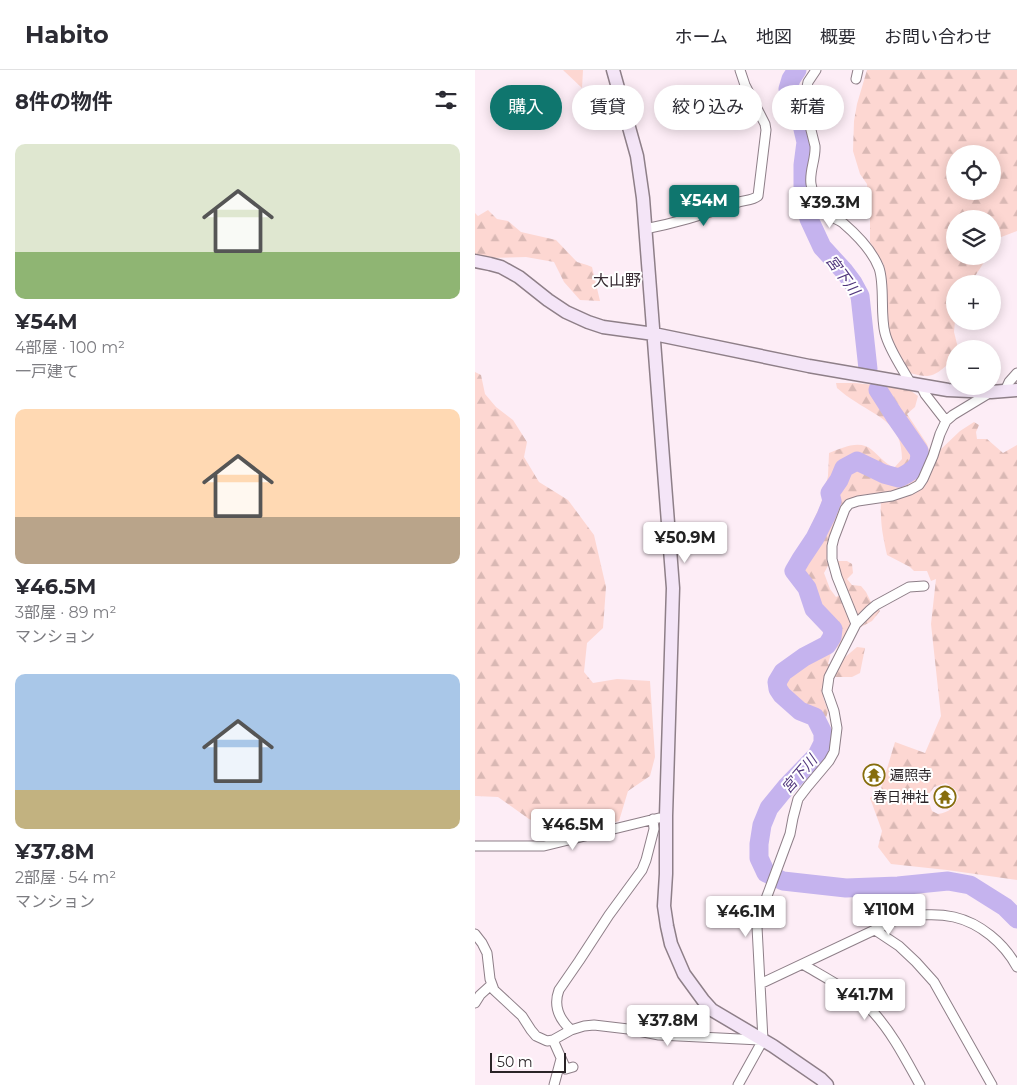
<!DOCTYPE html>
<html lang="ja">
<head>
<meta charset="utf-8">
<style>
  :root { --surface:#fff; --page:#f2f2f3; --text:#2b2b33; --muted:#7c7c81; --line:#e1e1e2; --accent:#0f766e }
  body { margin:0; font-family:Montserrat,"Noto Sans JP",sans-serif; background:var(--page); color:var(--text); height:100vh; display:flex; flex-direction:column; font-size:19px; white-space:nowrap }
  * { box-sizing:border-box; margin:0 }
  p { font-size:16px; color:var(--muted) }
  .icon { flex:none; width:28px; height:28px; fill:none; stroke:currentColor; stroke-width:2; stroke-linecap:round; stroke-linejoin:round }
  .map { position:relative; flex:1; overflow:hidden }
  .details { display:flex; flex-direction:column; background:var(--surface); width:475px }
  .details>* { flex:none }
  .banner { position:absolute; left:15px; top:15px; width:451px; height:45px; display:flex; gap:10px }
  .fabs { position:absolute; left:471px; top:75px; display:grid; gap:10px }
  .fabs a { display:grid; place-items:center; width:55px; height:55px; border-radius:50%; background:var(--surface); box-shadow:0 2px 12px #0003; font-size:25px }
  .scale { position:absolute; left:15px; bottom:12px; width:76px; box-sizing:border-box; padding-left:5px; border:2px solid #2a2427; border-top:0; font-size:14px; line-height:18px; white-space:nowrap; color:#2a2427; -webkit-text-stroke:4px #fff; paint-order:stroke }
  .price { position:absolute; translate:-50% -42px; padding:0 11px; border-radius:5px; background:#fff; color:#222; font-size:16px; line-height:32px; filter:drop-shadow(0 1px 2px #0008) }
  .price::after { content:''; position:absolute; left:50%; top:30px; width:15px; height:11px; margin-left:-8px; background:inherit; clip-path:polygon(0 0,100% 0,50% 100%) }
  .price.on { background:var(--accent); color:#fff }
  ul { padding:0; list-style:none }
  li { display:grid; align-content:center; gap:10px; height:265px; padding:0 15px }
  li span { display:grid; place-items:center; height:155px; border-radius:10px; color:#555 }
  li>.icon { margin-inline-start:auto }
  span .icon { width:90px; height:90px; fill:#fffc; stroke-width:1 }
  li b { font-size:21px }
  h2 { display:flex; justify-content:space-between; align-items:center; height:60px; padding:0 15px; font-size:21px }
  .pill { padding:0 18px; border-radius:22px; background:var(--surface); box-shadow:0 2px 12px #0003; font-size:18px; line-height:45px }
  .pill.on { background:var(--accent); color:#fff }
  header { display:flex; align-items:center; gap:30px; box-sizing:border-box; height:70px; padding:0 25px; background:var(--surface); border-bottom:1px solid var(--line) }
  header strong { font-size:24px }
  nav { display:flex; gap:28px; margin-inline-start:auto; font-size:18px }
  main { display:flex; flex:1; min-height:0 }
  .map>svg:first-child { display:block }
  .forest { fill:url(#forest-firs); fill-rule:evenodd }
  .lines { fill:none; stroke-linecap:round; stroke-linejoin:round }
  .river { stroke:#c5b3ee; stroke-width:19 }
  .street-casing { stroke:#8e7f88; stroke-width:11 }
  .secondary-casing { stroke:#8e7f88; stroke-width:15 }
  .street { stroke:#fff; stroke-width:9 }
  .secondary { stroke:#f4e5f7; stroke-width:12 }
  .labels { text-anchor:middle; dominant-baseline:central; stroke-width:4; stroke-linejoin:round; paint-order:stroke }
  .poi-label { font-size:14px; fill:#2a2427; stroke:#fff; text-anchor:start }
  .water-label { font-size:15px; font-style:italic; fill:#51377d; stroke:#fff }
  .quarter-label { font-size:16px; fill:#392d34; stroke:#fff }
</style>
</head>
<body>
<header>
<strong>Habito</strong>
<nav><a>ホーム</a><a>地図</a><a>概要</a><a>お問い合わせ</a></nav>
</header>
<main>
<section class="details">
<h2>8件の物件<svg class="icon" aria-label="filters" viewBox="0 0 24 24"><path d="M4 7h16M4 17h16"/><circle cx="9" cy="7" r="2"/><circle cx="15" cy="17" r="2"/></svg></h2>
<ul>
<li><span style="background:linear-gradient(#dfe7d0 70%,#8fb573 0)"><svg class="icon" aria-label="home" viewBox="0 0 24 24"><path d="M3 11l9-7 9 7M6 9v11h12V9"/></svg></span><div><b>¥54M</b><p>4部屋 · 100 m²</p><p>一戸建て</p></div></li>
<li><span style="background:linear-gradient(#ffd9b3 70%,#b9a48a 0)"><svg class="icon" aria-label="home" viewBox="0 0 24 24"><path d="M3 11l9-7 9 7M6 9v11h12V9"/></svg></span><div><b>¥46.5M</b><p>3部屋 · 89 m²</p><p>マンション</p></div></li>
<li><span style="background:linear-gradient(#a9c7e8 75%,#c2b280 0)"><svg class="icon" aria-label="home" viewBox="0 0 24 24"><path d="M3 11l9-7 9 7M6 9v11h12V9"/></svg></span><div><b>¥37.8M</b><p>2部屋 · 54 m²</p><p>マンション</p></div></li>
</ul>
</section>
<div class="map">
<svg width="542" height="1015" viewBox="0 0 542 1015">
  <defs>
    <pattern id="forest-firs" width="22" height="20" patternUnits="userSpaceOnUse" patternTransform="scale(1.25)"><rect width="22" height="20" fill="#fdd7d2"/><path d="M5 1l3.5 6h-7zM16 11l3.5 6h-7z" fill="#d9b8b4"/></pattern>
  </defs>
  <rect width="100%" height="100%" fill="#fdedf6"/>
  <path class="forest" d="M88,0H108L107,18Z
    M392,0H542V161L521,169L518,177V149H480V186H513L495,214H480V251L479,262L483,278L480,279C480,290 463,306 452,306C446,306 440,304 435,303L417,274L411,256L413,241L409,195L395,172V145L392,114L385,104L378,81L379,51L382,34ZM480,84H518V121H480Z
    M13,140L22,149L33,151L46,162L81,170L102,192L112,195L117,197L125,231L105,230L89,212L79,192L51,187L12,188H0V143L3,146Z
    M0,302L6,305L10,324L21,337L38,350L52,372L49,387L64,412L93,430L119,465L131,517L128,558L112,573L109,602L118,613L142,609L175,611L180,687L175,706L153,721L144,751L91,766L54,749L23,727L0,726Z
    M361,313H379L432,318L443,326L440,337L432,344L452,374L454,380L464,381L485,361L499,352L504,355L501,362L502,369H512L528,383L542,375V810L472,800L416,794L403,777L407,761L395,728L405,722L420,672L450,683L466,646L456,554L461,509L456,511L452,501H439L435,497L412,485C409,471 406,458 406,444C405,437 407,432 405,424C396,424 386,424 378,428C359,441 360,471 360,491H372L377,494L378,503L372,509L377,515L386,516L391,522L396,532L401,535L405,541L397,551L384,558L356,583L353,594H362L382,577L390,578L385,603L377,607H358L350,613L348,627L353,641L351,648L342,654L318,646L302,626L301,613L312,593L344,573L349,567L348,560L335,541L322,517L320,506L322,491L329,471L346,434L353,406L354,383C367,378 385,369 397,380C405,387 410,393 419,398L427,389C427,354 405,348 381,332C374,328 368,323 362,318ZM355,492L367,524L361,527L355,519L349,503ZM471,713L481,720L484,727C478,738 475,742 463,744L457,741L452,727L459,717Z"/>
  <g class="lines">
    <path class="river" d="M322,0L316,9L313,19L323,38L331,72L328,95V120L334,149L347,177L369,201L378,213L385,226L393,299
      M403,320L419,345L444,381C448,397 435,402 424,408L409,404L382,391L369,398L364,410L355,423L357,431L351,446L340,468L326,489L319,501L332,518L339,539L358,559L357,567L352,575L329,587L308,602L302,612L303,619L307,625L325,641L340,647L348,663V673L342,685L312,716L294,738L287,755L284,774V788L291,803L308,811L371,818L423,816L473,811L495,815L530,837L542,849"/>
    <g class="street-casing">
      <path id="street" d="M341,0L333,12L329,32L340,76C341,89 334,101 336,114C338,124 342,138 351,144C357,148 363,149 368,153C382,165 397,180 404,198C410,215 405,244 410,263C414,280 428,299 436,314
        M381,9L383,0
        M170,159C201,153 231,144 261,133C268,130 277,131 283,126L291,60L290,54L270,15L265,0
        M446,316L450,324L471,351
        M530,321L534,312L542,303
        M381,554L362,507L357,489V476L359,468L370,439L374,434L383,431L417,426L435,420L444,415L448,409L458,386L465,364L471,351L478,345L516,322
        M0,776H69L184,748
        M400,860L424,876L441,892L459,912L517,1015
        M0,864L7,873L12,883L15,909L19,920L47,946L56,960L61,966L72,971L78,970L96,960L109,956L119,955L153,959L184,965L285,970
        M329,895C351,908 382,924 399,943C418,964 431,990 445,1015
        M285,914L427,847C444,845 461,843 479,847C505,853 529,873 542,897
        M0,933L5,925L16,915
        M96,960C84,949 78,936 84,920L104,891L134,845L167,800L171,790L179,759L178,749
        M78,970L91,999L98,997
        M79,1015L86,989
        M263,1015L288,970L282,857L292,826L315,764L318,748L323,729L333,716L354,691L359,682L362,658L359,641L352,621L354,607L381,554L395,540L401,535L434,517L449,516"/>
    </g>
    <g class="secondary-casing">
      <path id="secondary" d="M138,0L162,86L168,128L198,518L191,746V804L189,836L192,856L196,874L209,904L228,930L237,940L298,976L346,1009L352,1015
        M0,191L15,194L26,197L44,207L73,230L91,242L113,252L128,257L179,264L334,296L473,320L516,322L542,320"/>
    </g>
    <use href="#street" class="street"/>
    <use href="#secondary" class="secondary"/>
  </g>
  <defs>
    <g id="temple-ring" transform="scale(1.125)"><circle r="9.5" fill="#fff" stroke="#866d0c" stroke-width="1.5"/><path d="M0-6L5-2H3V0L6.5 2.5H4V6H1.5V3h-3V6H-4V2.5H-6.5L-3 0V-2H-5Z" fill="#866d0c"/></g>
  </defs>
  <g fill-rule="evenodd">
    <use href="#temple-ring" x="399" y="705"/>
    <use href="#temple-ring" x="470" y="727"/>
  </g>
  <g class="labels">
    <g class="poi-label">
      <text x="415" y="705">遍照寺</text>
      <text x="454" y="727" text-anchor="end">春日神社</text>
    </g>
    <g class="water-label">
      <text transform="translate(368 205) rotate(54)">宮下川</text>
      <text transform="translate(324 704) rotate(-49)">宮下川</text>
    </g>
    <g class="quarter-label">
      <text x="142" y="210">大山野</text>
    </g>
  </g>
</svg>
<div class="fabs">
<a><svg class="icon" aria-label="locate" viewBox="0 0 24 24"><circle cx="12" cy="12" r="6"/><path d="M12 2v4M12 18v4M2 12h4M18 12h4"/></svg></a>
<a><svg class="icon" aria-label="layers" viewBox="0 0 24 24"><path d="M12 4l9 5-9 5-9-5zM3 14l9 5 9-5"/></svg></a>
<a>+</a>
<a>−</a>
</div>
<div class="scale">50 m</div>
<b class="price on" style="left:229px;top:157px">¥54M</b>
<b class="price" style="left:355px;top:159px">¥39.3M</b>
<b class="price" style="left:210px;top:494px">¥50.9M</b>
<b class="price" style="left:98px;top:781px">¥46.5M</b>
<b class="price" style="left:414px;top:866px">¥110M</b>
<b class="price" style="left:271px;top:868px">¥46.1M</b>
<b class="price" style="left:390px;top:951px">¥41.7M</b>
<b class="price" style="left:193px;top:977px">¥37.8M</b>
<div class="banner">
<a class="pill on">購入</a>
<a class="pill">賃貸</a>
<a class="pill">絞り込み</a>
<a class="pill">新着</a>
</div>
</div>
</main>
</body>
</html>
